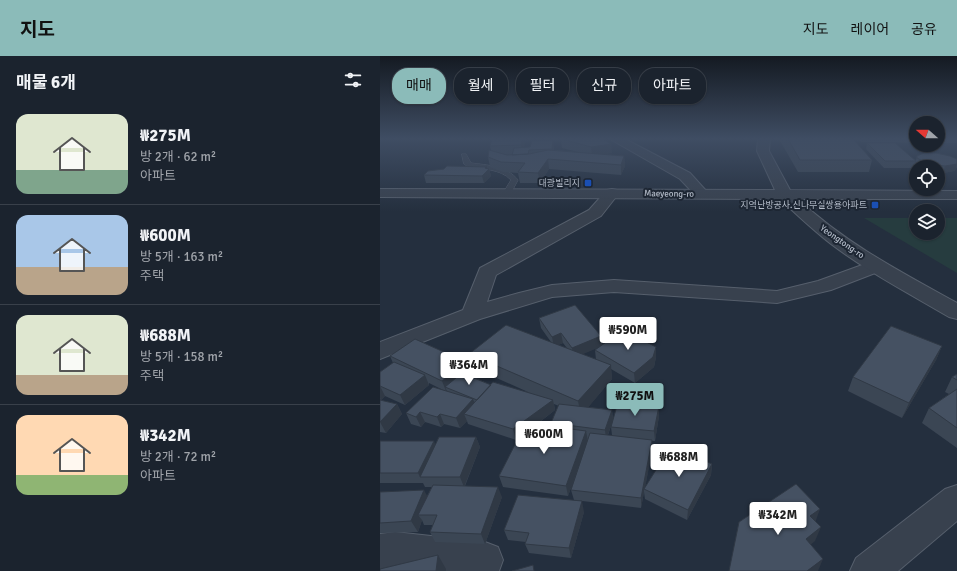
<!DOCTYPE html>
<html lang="ko">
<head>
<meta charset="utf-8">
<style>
  :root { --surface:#1b232e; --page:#242b36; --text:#f1f3f6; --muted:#a0a4aa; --line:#39404a; --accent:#8bbbb9 }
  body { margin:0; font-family:Signika,"Noto Sans KR",sans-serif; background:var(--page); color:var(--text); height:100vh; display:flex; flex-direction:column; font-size:15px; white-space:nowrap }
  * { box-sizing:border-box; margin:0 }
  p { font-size:13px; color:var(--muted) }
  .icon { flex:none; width:22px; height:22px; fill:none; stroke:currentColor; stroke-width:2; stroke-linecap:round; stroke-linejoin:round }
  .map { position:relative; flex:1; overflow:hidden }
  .drawer { display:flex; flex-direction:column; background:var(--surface); width:380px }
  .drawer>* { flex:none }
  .top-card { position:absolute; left:12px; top:12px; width:380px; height:36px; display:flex; gap:8px }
  .needle { width:26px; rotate:290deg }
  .tools { position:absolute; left:529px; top:60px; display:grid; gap:8px }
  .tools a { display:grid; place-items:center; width:36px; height:36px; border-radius:50%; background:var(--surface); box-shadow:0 1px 3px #0004,0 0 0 1px var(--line); font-size:20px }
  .price { position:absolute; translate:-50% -34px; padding:0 9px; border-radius:4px; background:#fff; color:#222; font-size:13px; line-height:26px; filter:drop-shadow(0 1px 2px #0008) }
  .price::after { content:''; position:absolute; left:50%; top:24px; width:12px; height:9px; margin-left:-6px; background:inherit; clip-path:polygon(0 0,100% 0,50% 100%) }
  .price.active { background:var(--accent); color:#111 }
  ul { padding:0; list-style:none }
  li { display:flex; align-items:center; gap:12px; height:100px; padding:0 16px }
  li+li { border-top:1px solid var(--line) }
  li span { display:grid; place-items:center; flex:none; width:112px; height:80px; border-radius:12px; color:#555 }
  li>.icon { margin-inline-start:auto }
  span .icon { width:48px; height:48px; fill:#fffc; stroke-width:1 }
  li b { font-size:17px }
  h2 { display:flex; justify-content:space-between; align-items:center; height:48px; padding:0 16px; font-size:17px }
  .pill { padding:0 14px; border-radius:16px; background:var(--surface); box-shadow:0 1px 3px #0004,0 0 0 1px var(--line); font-size:14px; line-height:36px }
  .pill.active { background:var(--accent); color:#111 }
  header { display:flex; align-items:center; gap:24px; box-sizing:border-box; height:56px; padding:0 20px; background:var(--accent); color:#111 }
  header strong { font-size:19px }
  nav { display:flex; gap:22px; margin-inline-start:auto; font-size:14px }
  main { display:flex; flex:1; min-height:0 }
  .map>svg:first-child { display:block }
  .green { fill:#263c3f }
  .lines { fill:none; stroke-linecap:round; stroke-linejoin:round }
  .service-casing { stroke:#565f6c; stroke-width:1 }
  .minor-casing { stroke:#565f6c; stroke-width:2 }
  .tertiary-casing { stroke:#565f6c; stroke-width:2 }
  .service { fill:#38414e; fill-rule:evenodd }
  .minor { fill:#38414e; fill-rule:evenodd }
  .tertiary { fill:#38414e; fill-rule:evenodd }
  .wall { fill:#3b4654; fill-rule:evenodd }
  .shaded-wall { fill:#303945 }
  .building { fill:#455162; stroke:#303945 }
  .transit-dot { fill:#1a4fb4; stroke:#1d2633; stroke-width:1.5 }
  .labels { text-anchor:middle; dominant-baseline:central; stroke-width:4; stroke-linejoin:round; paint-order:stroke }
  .far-poi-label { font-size:9px; fill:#b4bcc9; stroke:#1d2633; text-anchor:end }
  .far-street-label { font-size:9px; fill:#b4bcc9; stroke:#1d2633 }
</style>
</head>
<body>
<header>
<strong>지도</strong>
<nav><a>지도</a><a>레이어</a><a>공유</a></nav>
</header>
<main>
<section class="drawer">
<h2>매물 6개<svg class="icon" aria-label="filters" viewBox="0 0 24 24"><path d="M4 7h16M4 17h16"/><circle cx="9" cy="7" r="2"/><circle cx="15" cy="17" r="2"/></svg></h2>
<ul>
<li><span style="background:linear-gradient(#dfe7d0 70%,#7fa58c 0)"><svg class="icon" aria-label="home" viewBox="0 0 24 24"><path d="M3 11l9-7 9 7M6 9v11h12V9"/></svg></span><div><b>₩275M</b><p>방 2개 · 62 m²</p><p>아파트</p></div></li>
<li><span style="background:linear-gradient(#a9c7e8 65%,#b9a48a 0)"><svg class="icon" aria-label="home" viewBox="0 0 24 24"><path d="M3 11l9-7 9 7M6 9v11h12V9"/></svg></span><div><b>₩600M</b><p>방 5개 · 163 m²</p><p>주택</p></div></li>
<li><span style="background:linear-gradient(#dfe7d0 75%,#b9a48a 0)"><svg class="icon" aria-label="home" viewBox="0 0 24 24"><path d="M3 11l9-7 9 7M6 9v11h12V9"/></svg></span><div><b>₩688M</b><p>방 5개 · 158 m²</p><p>주택</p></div></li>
<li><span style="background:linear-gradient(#ffd9b3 75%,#8fb573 0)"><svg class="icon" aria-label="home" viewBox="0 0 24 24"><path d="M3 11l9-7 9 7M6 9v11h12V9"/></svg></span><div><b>₩342M</b><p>방 2개 · 72 m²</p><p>아파트</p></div></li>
</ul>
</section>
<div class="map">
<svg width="577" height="515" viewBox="0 0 577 515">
  <rect width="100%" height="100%" fill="#242f3e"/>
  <path class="green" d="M484,162H536V177H558V162H577V217Z"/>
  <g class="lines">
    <g class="service-casing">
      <path id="service" d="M479,83H536V86L482,85Z
        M558,83H577V86H558Z
        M82,98H86L91,107C107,109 127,110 138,124L130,139H124L123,137L131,124C120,112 102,114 87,110L84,108Z"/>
    </g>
    <g class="minor-casing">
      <path id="minor" d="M230,83H245L310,117L329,138L327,141L322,142L317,141L300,123Z
        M232,133L237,134L239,137L221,160L116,219L107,246L139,237L172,229L234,224L397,235L438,225L496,204L503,206L506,210L503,214L451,234L397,247L234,236L172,241L100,263L0,303V286L83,254L100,212L209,154L227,134Z
        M577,429V465L518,515H470L476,502L565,433Z
        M15,476L105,486L118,491L123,504L119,515H40L15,512L0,514V478Z"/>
    </g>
    <g class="tertiary-casing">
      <path id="tertiary" d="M378,83H390L389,95L410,134L577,135V143H418C465,187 521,216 577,247V263L569,261C530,238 488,216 451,188C433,174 417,159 400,143L0,141V133L395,134L377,95Z"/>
    </g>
    <use href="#service" class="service"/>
    <use href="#minor" class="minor"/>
    <use href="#tertiary" class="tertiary"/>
  </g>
  <path class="wall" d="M146,83L144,92L174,90V94L198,96L182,92L181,83H223L232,97L222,98L244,100L245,110L241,119L169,113L160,127H140L138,117L123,116L110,111L108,101L111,94L110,90Z
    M399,83H473L492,104L489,116H418Z
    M487,87L536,104L537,100L577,103V111L576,113L574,115L563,117L558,116V111H540L535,108L534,112H504L486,93Z
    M107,111L109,113L111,120L104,127H46L44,119Z
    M159,262L221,280L222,289L276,301L274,311L255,327L231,313L232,323L208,351L232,354L233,364L228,379H232L231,371L279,350V360L275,385H272V394L265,431L332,408L331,419L307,464L265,443L264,436L261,452L194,444L191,434L198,413L188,440L123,431L119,420L139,382L136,384L88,368L87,365L80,372L64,368L61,371L45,366L41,371L31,368L26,357L65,335L49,327V329L25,349L5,340L1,344L0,343V316L13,307L10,300L86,306L90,316L87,318L111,329L148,336L94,312L89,298L171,286L161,272ZM183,287L187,292L178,289ZM219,291L215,294L216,304L202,298ZM174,348L179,350L171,367L172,371L156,369L175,354Z
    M562,290L556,304L522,362L468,335L473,321Z
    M577,318V392L542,367L549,352L569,338L565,336L572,321Z
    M0,344L17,348L22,358L6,377L0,376Z
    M96,381L100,391L85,430L122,441L105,488L55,486L50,476L53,469H44L42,464L38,476L0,477V436L47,440L52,431H45L43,427H0V385L55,389Z
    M204,456L191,502L149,497L145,488L146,486L128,484L124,474Z"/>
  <path class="shaded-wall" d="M142,83H146L142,98L141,89Z
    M173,84L174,90L173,99L172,93Z
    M231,88L232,97L212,100L211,91Z
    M244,100L245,110L241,119V109Z
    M168,103L169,113L160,127L158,117Z
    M577,108L576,113L574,115L563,117L565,110Z
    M107,111L108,114L109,113L111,120L104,127L102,120L105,112Z
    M181,277L183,287L174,291L172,281Z
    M221,280L222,290L194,302L192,292Z
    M562,290L556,304L522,362L529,347Z
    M276,291V301L274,311L255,327L254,317Z
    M86,306L90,316L69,332L65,331L67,335H66L62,325Z
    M231,309L232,323L201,360L198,345Z
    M45,319L49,329L25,349L20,339Z
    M0,330L5,340L1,344L0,342Z
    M93,343L97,353L84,358L87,365L80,372L76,362Z
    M173,344L175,354L136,384L133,373Z
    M17,348L22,358L6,377L0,366Z
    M279,350V360L275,385L274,375Z
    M232,354L233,364L226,384L225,374Z
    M40,356L45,366L41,371L36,361Z
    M60,358L64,368L61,371L57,361Z
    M206,375L208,385L188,440L186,430Z
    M96,381L100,391L84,431L80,421Z
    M272,384V394L265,433H264V436L261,452V442Z
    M54,385L58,396L40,421L38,417Z
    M332,408L331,419L307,464L308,454Z
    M118,431L122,441L105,488L101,478Z
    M44,434L50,445L38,459L42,464L38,476L31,465Z
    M202,445L204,456L191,502L189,492Z
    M440,453L435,467L430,460Z
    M441,471L435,485L421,497L426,483Z
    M58,499L66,513V515H56Z
    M443,503L438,515H427Z"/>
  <path class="building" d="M112,83H142L141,89L110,90Z
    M182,83H223L231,88L211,91Z
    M408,83H473L492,104H420Z
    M173,84L172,93L149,94L148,98L132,99L134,92L150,91L152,85Z
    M487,87H515L536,105H505Z
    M109,94L127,99L149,98L168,94L244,100L241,109L168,103L158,117L138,116L145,107L121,106L108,101Z
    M544,97H556L570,100L577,103V108L565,110L549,108L537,102V100Z
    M67,110L107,111L105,112L109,113L102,120L44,119L48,115L64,113Z
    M195,249L221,280L192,292L181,277L172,281L159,262Z
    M126,269L231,309L198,345L89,298Z
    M511,270L562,290L529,347L473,321Z
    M243,274L276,291L273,301L254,317L215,294Z
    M35,283L86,306L62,325L10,300Z
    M14,306L45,319L20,339L0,330V316Z
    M82,317L111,329L97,344L65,331Z
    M577,318V324L572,321Z
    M113,326L173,344L133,373L84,358Z
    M53,331L93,343L76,362L60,358L57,361L40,356L36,361L26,357Z
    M577,333V372L549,352Z
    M0,344L17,348L0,366Z
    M238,346L279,350L274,375L231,371Z
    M179,348L232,354L225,374L171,367Z
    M146,367L206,375L186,430L119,420Z
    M210,377L272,384L261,442L191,434Z
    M59,381H96L80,421H40Z
    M0,385H54L38,417H0Z
    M291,390L332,408L308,454L264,433Z
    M416,428L440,453L430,460L441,471L426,483L443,503L427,515H349L359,466Z
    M53,429L118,431L101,478L50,476L57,459H38Z
    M44,434L31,465L0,467V436Z
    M138,439L202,445L189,492L145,488L149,477L124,474Z
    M58,499L56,515H0V513Z
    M153,509L154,515H132Z"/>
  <linearGradient id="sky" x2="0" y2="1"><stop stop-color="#141a22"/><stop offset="0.53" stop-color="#3f4d63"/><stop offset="1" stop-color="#3f4d63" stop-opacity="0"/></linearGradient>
  <rect width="577" height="156" fill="url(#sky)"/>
  <g class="transit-dot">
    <rect x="204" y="123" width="8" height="8" rx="2"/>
    <rect x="491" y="145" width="8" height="8" rx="2"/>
  </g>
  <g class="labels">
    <g class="far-poi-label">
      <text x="200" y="127">대광빌리지</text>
      <text x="487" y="149">지역난방공사.신나무실쌍용아파트</text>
    </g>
    <g class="far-street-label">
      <text transform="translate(289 138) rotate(1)">Maeyeong-ro</text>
      <text transform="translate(462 186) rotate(35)">Yeongtong-ro</text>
    </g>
  </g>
</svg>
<div class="tools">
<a><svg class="needle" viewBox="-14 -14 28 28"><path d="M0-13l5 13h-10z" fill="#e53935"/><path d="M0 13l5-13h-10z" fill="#a0a4aa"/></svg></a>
<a><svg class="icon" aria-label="locate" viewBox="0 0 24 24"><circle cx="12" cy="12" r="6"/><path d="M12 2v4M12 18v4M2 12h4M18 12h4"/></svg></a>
<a><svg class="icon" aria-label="layers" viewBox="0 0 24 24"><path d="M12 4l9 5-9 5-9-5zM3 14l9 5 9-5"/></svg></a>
</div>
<b class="price" style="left:248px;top:295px">₩590M</b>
<b class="price" style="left:89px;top:330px">₩364M</b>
<b class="price active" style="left:255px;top:361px">₩275M</b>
<b class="price" style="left:164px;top:399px">₩600M</b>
<b class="price" style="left:299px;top:422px">₩688M</b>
<b class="price" style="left:398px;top:480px">₩342M</b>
<div class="top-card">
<a class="pill active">매매</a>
<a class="pill">월세</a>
<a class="pill">필터</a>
<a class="pill">신규</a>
<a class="pill">아파트</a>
</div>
</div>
</main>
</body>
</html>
